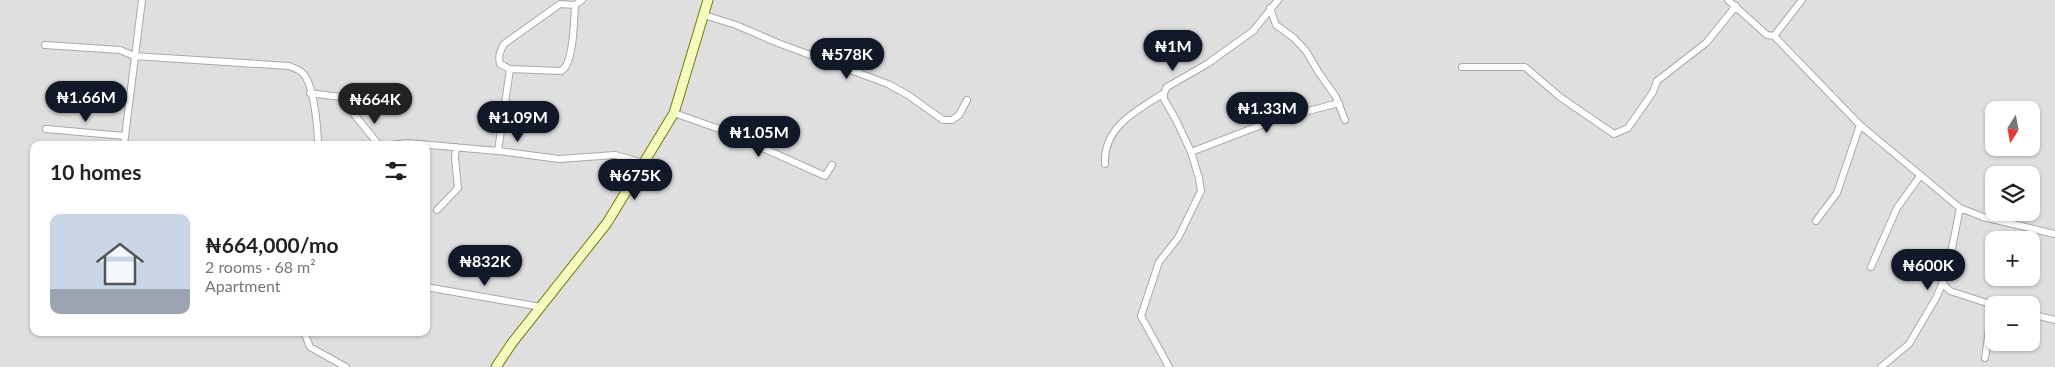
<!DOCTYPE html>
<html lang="en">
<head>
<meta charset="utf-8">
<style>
  :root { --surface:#fff; --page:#f6f6f6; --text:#222; --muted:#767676; --accent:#111827 }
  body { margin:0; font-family:Lato,sans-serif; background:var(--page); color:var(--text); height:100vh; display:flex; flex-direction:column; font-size:19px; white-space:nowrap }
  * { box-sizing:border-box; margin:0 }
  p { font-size:16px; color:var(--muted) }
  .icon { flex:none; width:28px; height:28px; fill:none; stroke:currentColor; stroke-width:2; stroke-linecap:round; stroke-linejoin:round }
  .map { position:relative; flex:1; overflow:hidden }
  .panel { position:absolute; left:30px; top:141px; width:400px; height:195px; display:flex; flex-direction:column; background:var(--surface); border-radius:10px; box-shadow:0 1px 4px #0004 }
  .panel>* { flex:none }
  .needle { width:32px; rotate:191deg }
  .buttons { position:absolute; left:1985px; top:101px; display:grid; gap:10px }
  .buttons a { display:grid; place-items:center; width:55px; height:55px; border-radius:10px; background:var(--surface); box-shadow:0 1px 4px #0004; font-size:25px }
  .price { position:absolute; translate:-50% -42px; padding:0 11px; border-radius:18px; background:var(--accent); color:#fff; font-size:16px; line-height:32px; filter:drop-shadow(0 1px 2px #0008) }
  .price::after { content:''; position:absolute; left:50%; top:30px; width:15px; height:11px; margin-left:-8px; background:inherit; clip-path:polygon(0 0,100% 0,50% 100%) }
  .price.active { background:#222; color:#fff }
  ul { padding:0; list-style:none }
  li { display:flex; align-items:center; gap:15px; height:125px; padding:0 20px }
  li span { display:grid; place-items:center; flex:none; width:140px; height:100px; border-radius:10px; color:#555 }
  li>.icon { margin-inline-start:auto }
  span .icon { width:60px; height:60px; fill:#fffc; stroke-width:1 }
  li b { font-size:21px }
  h2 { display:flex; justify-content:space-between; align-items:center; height:60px; padding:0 20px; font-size:21px }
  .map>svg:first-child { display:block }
  .residential { fill:#e0dfdf; fill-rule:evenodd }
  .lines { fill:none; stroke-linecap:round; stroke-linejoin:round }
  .street-casing { stroke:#a9a9a9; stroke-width:8 }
  .secondary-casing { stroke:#707d05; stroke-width:11 }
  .street { stroke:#fff; stroke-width:6 }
  .secondary { stroke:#f7fabf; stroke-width:9 }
</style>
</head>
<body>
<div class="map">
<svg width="2055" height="367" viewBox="0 0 2055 367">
  <rect width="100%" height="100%" fill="#f2efe9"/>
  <path class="residential" d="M0,0H2055V367H0ZM1994,110H2031V148H1994ZM34,145H426V332H34ZM1994,175H2031V212H1994ZM1994,240H2031V278H1994ZM1994,305H2031V342H1994Z"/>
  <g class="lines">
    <g class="street-casing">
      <path id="street" d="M1728,0L1767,35L1774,36
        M1802,0L1774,36L1860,125L1960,208L1983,217L2055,234
        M1270,8L1276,25L1294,38L1306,51L1319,73L1336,97L1345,120
        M704,15L736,25L778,43L888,84L908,95L943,120H952L959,115L967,100
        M45,45L120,50L134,56L289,66C294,68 302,70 305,76C314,89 318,129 318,145
        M1462,67H1525L1560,97L1614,134L1628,128L1653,92L1657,81L1706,43L1736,6
        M510,69L561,71C574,65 574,19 575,5
        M310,93L340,97L379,145
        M674,113L725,131L825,176L832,165
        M46,129L125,136
        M124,145L142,0
        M392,145L407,143L498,151L559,159L615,155L644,163
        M498,151L510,69L500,64C498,56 500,51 504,44L560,4L575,5L582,0
        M1191,152L1277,119L1339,103
        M1105,164C1103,127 1136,111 1164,93
        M437,210L458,188L455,158L456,147
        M1816,221L1837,193L1860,125
        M1871,267L1897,208L1920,176
        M1943,284L1950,291L1987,303L1992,312
        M426,287L541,307
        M2031,314L2055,320
        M304,332L310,347L346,367
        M1985,358C1987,348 1990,314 1993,310
        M1169,367L1141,316L1159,262L1178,238L1201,191L1199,178L1191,152L1176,120L1164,99V93L1167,87L1207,64L1253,31L1278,0
        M1881,367L1909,344L1936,298L1947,273L1960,208"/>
    </g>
    <g class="secondary-casing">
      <path id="secondary" d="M496,367L512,343L607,223L674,113L708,0"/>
    </g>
    <use href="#street" class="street"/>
    <use href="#secondary" class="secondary"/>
  </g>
</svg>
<div class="buttons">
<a><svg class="needle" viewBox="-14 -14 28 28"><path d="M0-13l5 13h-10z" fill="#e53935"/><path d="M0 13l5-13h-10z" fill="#767676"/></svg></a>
<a><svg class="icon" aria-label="layers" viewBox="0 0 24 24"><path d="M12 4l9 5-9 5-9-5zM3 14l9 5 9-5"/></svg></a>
<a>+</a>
<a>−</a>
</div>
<b class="price" style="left:1173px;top:72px">₦1M</b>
<b class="price" style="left:847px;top:80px">₦578K</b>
<b class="price" style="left:86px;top:123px">₦1.66M</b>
<b class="price active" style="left:375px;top:125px">₦664K</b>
<b class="price" style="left:1267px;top:134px">₦1.33M</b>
<b class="price" style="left:518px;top:143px">₦1.09M</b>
<b class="price" style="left:759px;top:158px">₦1.05M</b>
<b class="price" style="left:635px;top:201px">₦675K</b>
<b class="price" style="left:485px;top:287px">₦832K</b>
<b class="price" style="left:1928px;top:291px">₦600K</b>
<section class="panel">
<h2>10 homes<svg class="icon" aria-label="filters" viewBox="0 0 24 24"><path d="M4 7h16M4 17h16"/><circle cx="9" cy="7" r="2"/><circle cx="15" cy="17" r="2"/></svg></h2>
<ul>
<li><span style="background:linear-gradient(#c9d6e8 75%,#9aa5b1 0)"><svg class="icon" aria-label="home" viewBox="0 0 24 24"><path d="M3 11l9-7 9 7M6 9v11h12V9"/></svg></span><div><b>₦664,000/mo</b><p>2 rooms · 68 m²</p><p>Apartment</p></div></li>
</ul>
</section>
</div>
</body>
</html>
